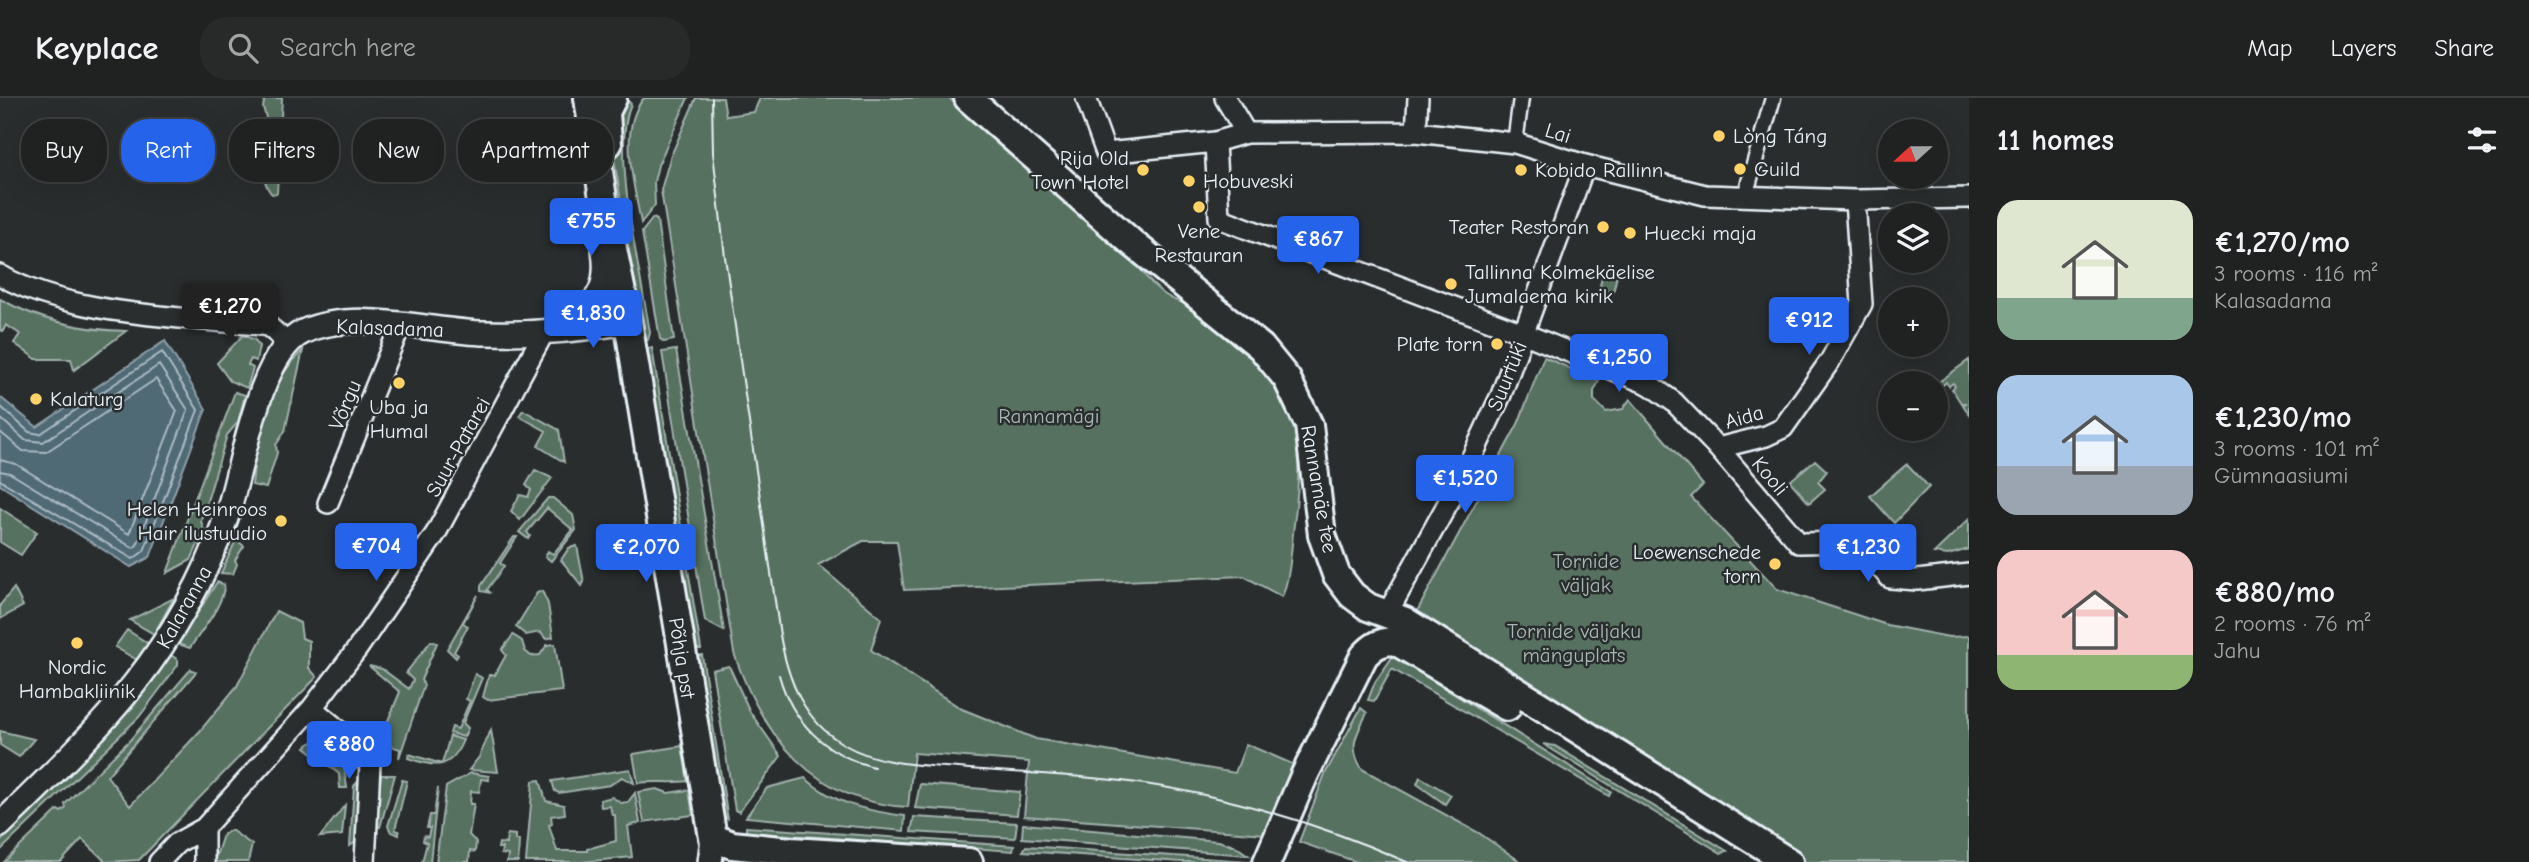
<!DOCTYPE html>
<html lang="en">
<head>
<meta charset="utf-8">
<style>
  :root { --surface:#202222; --page:#282a2a; --text:#f1f3f6; --muted:#a2a4a5; --line:#3d3f40; --accent:#2563eb }
  body { margin:0; font-family:"Comic Neue",sans-serif; background:var(--page); color:var(--text); height:100vh; display:flex; flex-direction:column; font-size:26px; white-space:nowrap }
  * { box-sizing:border-box; margin:0 }
  p { font-size:23px; color:var(--muted) }
  .icon { flex:none; width:38px; height:38px; fill:none; stroke:currentColor; stroke-width:2; stroke-linecap:round; stroke-linejoin:round }
  .map { position:relative; flex:1; overflow:hidden }
  .details { display:flex; flex-direction:column; background:var(--surface); width:560px }
  .details>* { flex:none }
  .top-card { position:absolute; left:21px; top:21px; width:665px; height:63px; display:flex; gap:14px }
  .needle { width:46px; rotate:249deg }
  .fabs { position:absolute; left:1878px; top:21px; display:grid; gap:14px }
  .fabs a { display:grid; place-items:center; width:70px; height:70px; border-radius:50%; background:var(--surface); box-shadow:0 7px 28px #0002,0 0 0 2px var(--line); font-size:35px }
  .price { position:absolute; translate:-50% -60px; padding:0 16px; border-radius:7px; background:var(--accent); color:#fff; font-size:23px; line-height:46px; filter:drop-shadow(0 2px 4px #0008) }
  .price::after { content:''; position:absolute; left:50%; top:42px; width:21px; height:16px; margin-left:-10px; background:inherit; clip-path:polygon(0 0,100% 0,50% 100%) }
  .price.selected { background:#222; color:#fff }
  ul { padding:0; list-style:none }
  li { display:flex; align-items:center; gap:21px; height:175px; padding:0 28px }
  li span { display:grid; place-items:center; flex:none; width:196px; height:140px; border-radius:21px; color:#555 }
  li>.icon { margin-inline-start:auto }
  span .icon { width:84px; height:84px; fill:#fffc; stroke-width:1 }
  li b { font-size:30px }
  h2 { display:flex; justify-content:space-between; align-items:center; height:84px; padding:0 28px; font-size:30px }
  .tag { padding:0 24px; border-radius:28px; background:var(--surface); box-shadow:0 7px 28px #0002,0 0 0 2px var(--line); font-size:24px; line-height:63px }
  .tag.selected { background:var(--accent); color:#fff }
  header { display:flex; align-items:center; gap:42px; box-sizing:border-box; height:98px; padding:0 35px; background:var(--surface); border-bottom:2px solid var(--line) }
  header strong { font-size:33px }
  nav { display:flex; gap:38px; margin-inline-start:auto; font-size:24px }
  .search { width:490px; height:63px; background:var(--page); display:flex; align-items:center; gap:18px; box-sizing:border-box; padding:0 24px; border-radius:28px; color:var(--muted); font-size:26px }
  main { display:flex; flex:1; min-height:0 }
  .map>svg:first-child { display:block }
  .green { fill:#57715f; stroke:#a0b1ac; stroke-width:2 }
  .water { fill:#506975; stroke:#8d9fa9; stroke-width:2 }
  .lines { fill:none; stroke-linecap:round; stroke-linejoin:round }
  .shore { stroke:#abbbc4; stroke-width:2 }
  .pedestrian-casing { stroke:#e8f1f8; stroke-width:19 }
  .minor-casing { stroke:#e8f1f8; stroke-width:24 }
  .tertiary-casing { stroke:#e8f1f8; stroke-width:28 }
  .secondary-casing { stroke:#e8f1f8; stroke-width:32 }
  .pedestrian { stroke:#2a2d2e; stroke-width:14 }
  .minor { stroke:#2a2d2e; stroke-width:19 }
  .tertiary { stroke:#2a2d2e; stroke-width:23 }
  .secondary { stroke:#2a2d2e; stroke-width:26 }
  .tram { stroke:#e8f1f8; stroke-width:2 }
  .poi-dot { fill:#ffd166; stroke:#2a2d2e; stroke-width:2.5 }
  .labels { text-anchor:middle; dominant-baseline:central; stroke-width:5; stroke-linejoin:round; paint-order:stroke }
  .street-label { font-size:21px; fill:#e8f1f8; stroke:#2a2d2e }
  .poi-label { font-size:21px; fill:#e8f1f8; stroke:#2a2d2e; text-anchor:start }
  .park-label { font-size:21px; fill:#a7b7b3; stroke:#2a2d2e }
</style>
</head>
<body>
<header>
<strong>Keyplace</strong>
<div class="search"><svg class="icon" aria-label="search" viewBox="0 0 24 24"><circle cx="10" cy="10" r="6"/><path d="M15 15l6 6"/></svg>Search here</div>
<nav><a>Map</a><a>Layers</a><a>Share</a></nav>
</header>
<main>
<div class="map">
<svg width="1969" height="764" viewBox="0 0 1969 764">
  <rect width="100%" height="100%" fill="#2a2d2e"/>
  <filter id="ink" filterUnits="userSpaceOnUse"><feTurbulence type="fractalNoise" baseFrequency=".0143" numOctaves="2"/><feDisplacementMap in="SourceGraphic" scale="14" xChannelSelector="R" yChannelSelector="G"/><feConvolveMatrix kernelMatrix="1 2 1 2 8 2 1 2 1" color-interpolation-filters="sRGB"/></filter>
  <g filter="url(#ink)">
    <path class="green" d="M265,0H282L277,95L272,96C260,85 262,53 263,38L269,30L263,9Z
      M625,0L631,6C610,53 642,180 650,235L648,242L643,243L611,41Z
      M644,0H688L658,67L654,84L655,107L641,125C635,89 617,32 644,0Z
      M696,0H723L726,18L754,14L760,0H949L1135,163C1144,178 1160,197 1177,203C1184,206 1191,205 1197,209C1287,277 1309,312 1294,426C1291,450 1291,476 1282,499L1244,478L904,492L897,443H863L818,467L881,520L871,552L962,611L1036,641L1235,675L1246,646L1297,668L1266,736L1024,718L1029,664L914,655L908,709C815,705 762,638 734,555L661,92L670,60Z
      M653,120L657,122L674,242L664,244L660,241L642,134Z
      M1604,170L1618,173L1613,195L1599,192Z
      M0,201C40,223 81,232 126,233L74,272L71,261H36L14,245L20,236L6,227L3,233L0,232Z
      M243,237L255,242L259,248L256,263L251,261L248,267L253,270L247,290L230,283L217,265Z
      M652,250L701,551H694L644,251Z
      M303,252L285,333L276,347L277,355L266,390L252,387C257,334 264,291 303,252Z
      M676,252L724,533L705,523L662,254Z
      M1544,259L1599,283L1594,293V302L1606,314L1623,311L1630,301L1703,387L1691,399L1777,491L1887,527L1949,539L1969,538V764H1803L1413,521L1518,326Z
      M1969,262V316L1963,307L1965,305H1961L1952,291L1955,288L1953,285L1949,288L1946,284L1936,294V286Z
      M235,294L245,297L238,324L227,337L201,423L204,433L191,462L167,475Z
      M523,312L559,332L564,364L538,348L546,333L519,318Z
      M1815,362L1827,373L1818,384L1825,391L1809,405L1790,383Z
      M1907,366L1929,389L1894,425L1870,398Z
      M535,372L552,380L520,422L511,413L520,397L528,399L531,392L526,387Z
      M548,400H553L573,417L576,432L551,463L545,458L548,453L553,456L573,432L547,410L527,434L530,438L528,441L519,434Z
      M0,410L37,434L21,457L0,444Z
      M1969,421V451L1948,457L1934,455Z
      M514,439H517L500,465L504,468L487,492L491,495L481,493V488Z
      M236,442L244,448L235,462L237,466L233,476L221,475Z
      M577,448L584,484L582,488L561,462L569,450Z
      M217,484L224,487C224,507 201,533 190,550L178,546Z
      M14,490L23,508L0,521V507Z
      M542,493L548,506L553,539L546,541L540,534L526,537L516,529L537,495Z
      M478,497L463,525L468,528L454,554L458,557L456,560L447,551Z
      M174,500L154,536L130,522Z
      M276,513L300,525L302,540L309,543V570L317,579L139,762L106,764L82,741L61,764H4L58,712L61,714L66,710L65,706L130,642L191,571L196,574L107,678L130,708L200,633L237,588Z
      M127,532L149,546L137,562L115,549Z
      M513,537L522,543L525,553L531,558L540,557L547,547L555,546L562,593L488,602L483,599L489,577H495L506,557L502,552Z
      M431,543L437,545L421,582L424,587L399,660L400,651L379,644L400,594L369,568L382,571L409,591L413,582L406,575Z
      M171,557L178,562V567L139,619L0,753V744L132,610Z
      M702,557L728,722L720,710L696,558Z
      M1393,558L1611,694L1609,698L1392,571L1374,603L1368,602L1375,584Z
      M729,568L750,614L781,658L739,714L735,712L712,572Z
      M475,576L482,580L463,625L468,630L464,639L450,635L452,629L458,631L470,603L466,601Z
      M1361,610L1367,615C1356,637 1348,649 1362,671L1479,735L1521,764H1357L1299,744L1325,676Z
      M322,628L359,662L362,675L322,639Z
      M491,632L498,674L469,672L479,659Z
      M0,633L34,641L19,659L0,647Z
      M450,638L463,642C451,672 436,670 408,660L409,656L442,666Z
      M315,642L344,668L347,690H340L339,676L305,649Z
      M1543,646L1555,648L1727,753L1721,755Z
      M682,648L688,683C670,686 655,682 638,685L633,656Z
      M630,671L634,685L622,679L610,687L559,695L555,693L552,683Z
      M471,675L489,678V682L481,681L479,694L471,693L470,706H474L469,737L476,744L475,754L470,753L469,764H436L446,689Z
      M381,677H395L380,729L376,728Z
      M1420,679L1451,697L1445,706L1417,686Z
      M805,680C834,706 867,713 905,718L904,733L746,719L767,690Z
      M360,681L357,743L350,748L354,688Z
      M402,682L407,683L395,732L399,733V737L391,734L388,728Z
      M540,682L546,703L564,707L565,716L551,718L552,726L549,727L557,753H587V751L616,743L615,717H612L610,708L601,709L600,702L612,699L621,705L628,704L635,695L640,725L628,728L632,759L582,764H526L533,683Z
      M920,686L1020,694L1017,717L915,710Z
      M438,690L430,764H422L427,745L423,743L424,738L428,739L430,730H427L430,717H434Z
      M657,691L668,695L689,692L693,717L644,724L638,694Z
      M345,707L342,737L320,739Z
      M914,719L1017,725L1015,740L911,734Z
      M1023,726L1218,743L1235,748L1248,757L1022,740Z
      M746,729L1014,748L1013,753L746,734Z
      M231,732L252,747L248,764H214L223,737Z
      M507,736L515,737V742H519L518,764H507L508,757L501,756L502,750H498L499,745L506,746Z
      M1026,748L1247,763L1251,764H1182L1023,753Z"/>
    <path class="water" d="M165,243L206,311L150,459L131,469L0,387V299L37,329Z"/>
    <g class="lines">
      <path class="shore" d="M0,308L29,334L40,336L162,254L198,312L144,453L133,461L0,382
        M0,320L25,342L43,344L159,267L188,312L137,447L133,450L10,375L0,373
        M0,334L23,353L46,354L156,281L177,313L129,436L16,366L0,362"/>
      <g class="pedestrian-casing">
        <path id="pedestrian" d="M1515,45L1521,0
          M1745,98L1773,0"/>
      </g>
      <g class="minor-casing">
        <path id="minor" d="M1086,0L1106,55L1215,44L1246,35L1416,34L1515,45L1585,67L1705,97L1855,102L1969,100
          M1225,0L1246,35
          M1416,34L1418,0
          M1215,44L1219,120L1525,236L1650,287L1674,304L1718,350L1799,445L1856,444L1890,480L1917,482L1969,476
          M0,177C70,218 187,219 268,228L287,244
          M1718,350L1766,338L1783,330L1830,263L1862,206L1855,102
          M328,405L401,226
          M1387,516L1464,376L1501,297L1585,67
          M312,610L365,654L370,666L365,764
          M204,730V764
          M159,764L177,745L204,730L312,610L358,550L436,435L543,236"/>
      </g>
      <g class="tertiary-casing">
        <path id="tertiary" d="M554,233C590,208 611,201 604,152
          M0,727C101,629 177,557 226,420C242,373 258,255 303,234C355,210 431,234 486,235C535,236 581,232 628,224
          M710,764L713,740"/>
      </g>
      <g class="secondary-casing">
        <path id="secondary" d="M588,0L604,107L628,224L713,740L732,747L791,753L969,764
          M968,0L1131,144L1261,249L1287,281L1309,327L1322,437L1336,476L1352,497L1368,509L1405,523L1789,764
          M608,46L606,14L613,0
          M1267,764L1305,676L1364,558C1373,548 1381,543 1395,543L1507,609"/>
      </g>
      <use href="#pedestrian" class="pedestrian"/>
      <use href="#minor" class="minor"/>
      <use href="#tertiary" class="tertiary"/>
      <use href="#secondary" class="secondary"/>
      <path class="tram" d="M712,0L713,55L725,159L780,537C788,582 803,623 845,647C881,668 928,667 969,671C1020,675 1071,677 1122,683C1222,695 1315,724 1407,764
        M779,577C792,624 826,657 874,669"/>
    </g>
  </g>
  <g class="poi-dot">
    <circle cx="1719" cy="38" r="7"/>
    <circle cx="1740" cy="71" r="7"/>
    <circle cx="1143" cy="72" r="7"/>
    <circle cx="1521" cy="72" r="7"/>
    <circle cx="1189" cy="83" r="7"/>
    <circle cx="1199" cy="109" r="7"/>
    <circle cx="1603" cy="129" r="7"/>
    <circle cx="1630" cy="135" r="7"/>
    <circle cx="1451" cy="186" r="7"/>
    <circle cx="1497" cy="246" r="7"/>
    <circle cx="399" cy="285" r="7"/>
    <circle cx="36" cy="301" r="7"/>
    <circle cx="281" cy="423" r="7"/>
    <circle cx="1775" cy="466" r="7"/>
    <circle cx="77" cy="545" r="7"/>
  </g>
  <g class="labels">
    <g class="street-label">
      <text transform="translate(1558 35) rotate(17)">Lai</text>
      <text transform="translate(390 230) rotate(2)">Kalasadama</text>
      <text transform="translate(1507 278) rotate(-68)">Suurtüki</text>
      <text transform="translate(345 307) rotate(-67)">Võrgu</text>
      <text transform="translate(1744 319) rotate(-16)">Aida</text>
      <text transform="translate(458 349) rotate(-61)">Suur-Patarei</text>
      <text transform="translate(1770 378) rotate(50)">Kooli</text>
      <text transform="translate(1319 391) rotate(80)">Rannamäe tee</text>
      <text transform="translate(184 509) rotate(-61)">Kalaranna</text>
      <text transform="translate(682 560) rotate(81)">Põhja pst</text>
    </g>
    <g class="poi-label">
      <text x="1733" y="38">Lòng Táng</text>
      <text x="1129" y="60" text-anchor="end">Rija Old<tspan x="1129" dy="24">Town Hotel</tspan></text>
      <text x="1754" y="71">Guild</text>
      <text x="1535" y="72">Kobido Rallinn</text>
      <text x="1203" y="83">Hobuveski</text>
      <text x="1589" y="129" text-anchor="end">Teater Restoran</text>
      <text x="1199" y="133" text-anchor="middle">Vene<tspan x="1199" dy="24">Restauran</tspan></text>
      <text x="1644" y="135">Huecki maja</text>
      <text x="1465" y="174">Tallinna Kolmekäelise<tspan x="1465" dy="24">Jumalaema kirik</tspan></text>
      <text x="1483" y="246" text-anchor="end">Plate torn</text>
      <text x="50" y="301">Kalaturg</text>
      <text x="399" y="309" text-anchor="middle">Uba ja<tspan x="399" dy="24">Humal</tspan></text>
      <text x="267" y="411" text-anchor="end">Helen Heinroos<tspan x="267" dy="24">Hair ilustuudio</tspan></text>
      <text x="1761" y="454" text-anchor="end">Loewenschede<tspan x="1761" dy="24">torn</tspan></text>
      <text x="77" y="569" text-anchor="middle">Nordic<tspan x="77" dy="24">Hambakliinik</tspan></text>
    </g>
    <g class="park-label">
      <text x="1049" y="318">Rannamägi</text>
      <text x="1586" y="463">Tornide<tspan x="1586" dy="24">väljak</tspan></text>
      <text x="1574" y="533">Tornide väljaku<tspan x="1574" dy="24">mänguplats</tspan></text>
    </g>
  </g>
</svg>
<div class="fabs">
<a><svg class="needle" viewBox="-14 -14 28 28"><path d="M0-13l5 13h-10z" fill="#e53935"/><path d="M0 13l5-13h-10z" fill="#a2a4a5"/></svg></a>
<a><svg class="icon" aria-label="layers" viewBox="0 0 24 24"><path d="M12 4l9 5-9 5-9-5zM3 14l9 5 9-5"/></svg></a>
<a>+</a>
<a>−</a>
</div>
<b class="price" style="left:591px;top:160px">€755</b>
<b class="price" style="left:1318px;top:178px">€867</b>
<b class="price selected" style="left:230px;top:245px">€1,270</b>
<b class="price" style="left:593px;top:252px">€1,830</b>
<b class="price" style="left:1809px;top:259px">€912</b>
<b class="price" style="left:1619px;top:296px">€1,250</b>
<b class="price" style="left:1465px;top:417px">€1,520</b>
<b class="price" style="left:376px;top:485px">€704</b>
<b class="price" style="left:646px;top:486px">€2,070</b>
<b class="price" style="left:1868px;top:486px">€1,230</b>
<b class="price" style="left:349px;top:683px">€880</b>
<div class="top-card">
<a class="tag">Buy</a>
<a class="tag selected">Rent</a>
<a class="tag">Filters</a>
<a class="tag">New</a>
<a class="tag">Apartment</a>
</div>
</div>
<section class="details">
<h2>11 homes<svg class="icon" aria-label="filters" viewBox="0 0 24 24"><path d="M4 7h16M4 17h16"/><circle cx="9" cy="7" r="2"/><circle cx="15" cy="17" r="2"/></svg></h2>
<ul>
<li><span style="background:linear-gradient(#dfe7d0 70%,#7fa58c 0)"><svg class="icon" aria-label="home" viewBox="0 0 24 24"><path d="M3 11l9-7 9 7M6 9v11h12V9"/></svg></span><div><b>€1,270/mo</b><p>3 rooms · 116 m²</p><p>Kalasadama</p></div></li>
<li><span style="background:linear-gradient(#a9c7e8 65%,#9aa5b1 0)"><svg class="icon" aria-label="home" viewBox="0 0 24 24"><path d="M3 11l9-7 9 7M6 9v11h12V9"/></svg></span><div><b>€1,230/mo</b><p>3 rooms · 101 m²</p><p>Gümnaasiumi</p></div></li>
<li><span style="background:linear-gradient(#f6c9c9 75%,#8fb573 0)"><svg class="icon" aria-label="home" viewBox="0 0 24 24"><path d="M3 11l9-7 9 7M6 9v11h12V9"/></svg></span><div><b>€880/mo</b><p>2 rooms · 76 m²</p><p>Jahu</p></div></li>
</ul>
</section>
</main>
</body>
</html>
